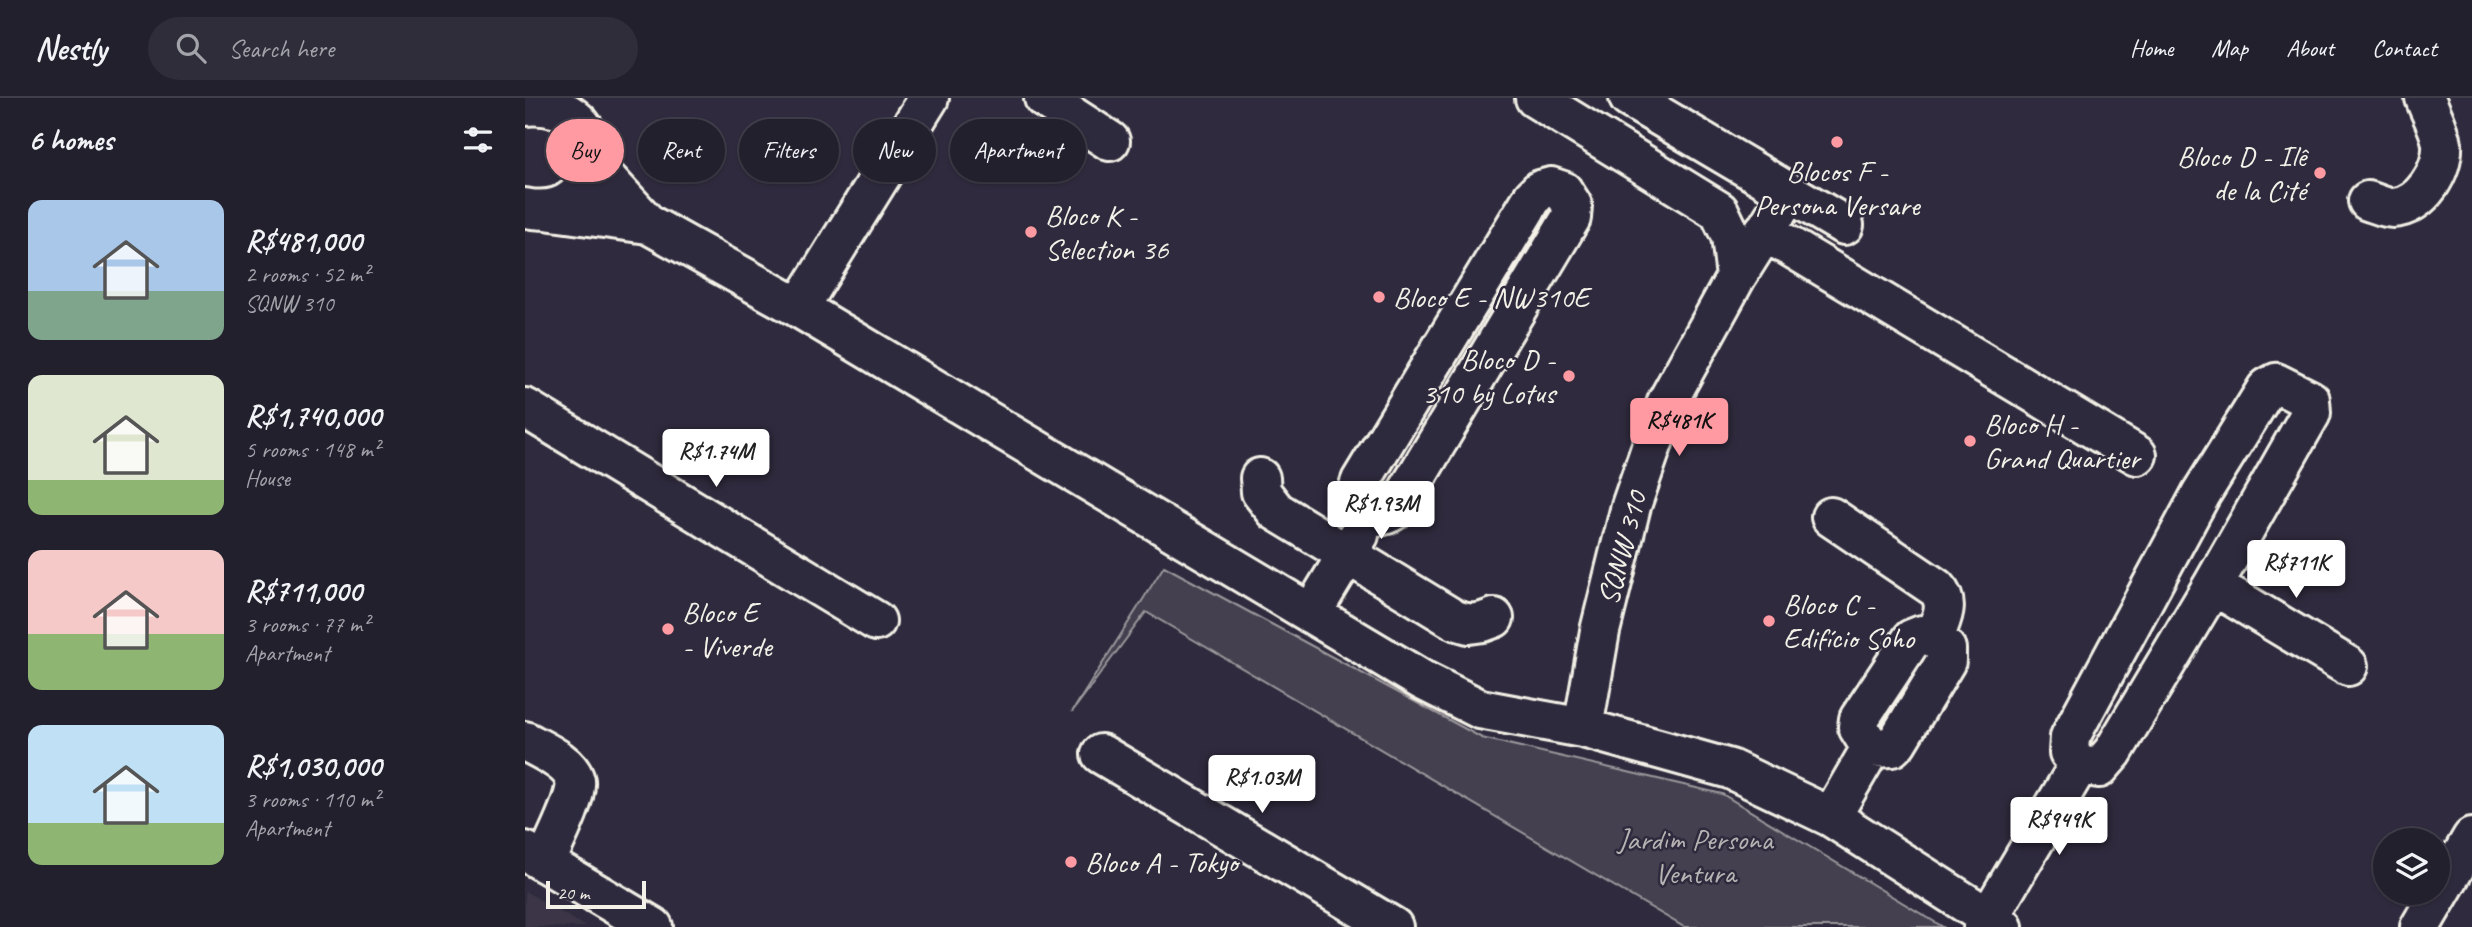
<!DOCTYPE html>
<html lang="en">
<head>
<meta charset="utf-8">
<style>
  :root { --surface:#23202e; --page:#2f2d3a; --text:#f1f3f6; --muted:#a3a3aa; --line:#403e4a; --accent:#ff9aa2 }
  body { margin:0; font-family:Caveat,sans-serif; background:var(--page); color:var(--text); height:100vh; display:flex; flex-direction:column; font-size:26px; white-space:nowrap }
  * { box-sizing:border-box; margin:0 }
  p { font-size:23px; color:var(--muted) }
  .icon { flex:none; width:38px; height:38px; fill:none; stroke:currentColor; stroke-width:2; stroke-linecap:round; stroke-linejoin:round }
  .map { position:relative; flex:1; overflow:hidden }
  .side { display:flex; flex-direction:column; background:var(--surface); width:525px }
  .side>* { flex:none }
  .guide { position:absolute; left:21px; top:21px; width:665px; height:63px; display:flex; gap:14px }
  .fabs { position:absolute; left:1848px; top:730px; display:grid; gap:14px }
  .fabs a { display:grid; place-items:center; width:77px; height:77px; border-radius:50%; background:var(--surface); box-shadow:0 2px 5px #0004,0 0 0 2px var(--line); font-size:35px }
  .scale { position:absolute; left:21px; bottom:18px; width:100px; box-sizing:border-box; padding-left:7px; border:4px solid #f4f1e8; border-top:0; font-size:19px; line-height:24px; white-space:nowrap; color:#f4f1e8; -webkit-text-stroke:5px #2f2a3d; paint-order:stroke }
  .price { position:absolute; translate:-50% -60px; padding:0 16px; border-radius:7px; background:#fff; color:#222; font-size:23px; line-height:46px; filter:drop-shadow(0 2px 4px #0008) }
  .price::after { content:''; position:absolute; left:50%; top:42px; width:21px; height:16px; margin-left:-10px; background:inherit; clip-path:polygon(0 0,100% 0,50% 100%) }
  .price.selected { background:var(--accent); color:#111 }
  ul { padding:0; list-style:none }
  li { display:flex; align-items:center; gap:21px; height:175px; padding:0 28px }
  li span { display:grid; place-items:center; flex:none; width:196px; height:140px; border-radius:14px; color:#555 }
  li>.icon { margin-inline-start:auto }
  span .icon { width:84px; height:84px; fill:#fffc; stroke-width:1 }
  li b { font-size:30px }
  h2 { display:flex; justify-content:space-between; align-items:center; height:84px; padding:0 28px; font-size:30px }
  .pill { padding:0 24px; border-radius:32px; background:var(--surface); box-shadow:0 2px 5px #0004,0 0 0 2px var(--line); font-size:24px; line-height:63px }
  .pill.selected { background:var(--accent); color:#111 }
  header { display:flex; align-items:center; gap:42px; box-sizing:border-box; height:98px; padding:0 35px; background:var(--surface); border-bottom:2px solid var(--line) }
  header strong { font-size:33px }
  nav { display:flex; gap:38px; margin-inline-start:auto; font-size:24px }
  .search { width:490px; height:63px; background:var(--page); display:flex; align-items:center; gap:18px; box-sizing:border-box; padding:0 24px; border-radius:38px; color:var(--muted); font-size:26px }
  main { display:flex; flex:1; min-height:0 }
  .map>svg:first-child { display:block }
  .built { fill:#3b3647 }
  .green { fill:#454050; stroke:#9c989c; stroke-width:2 }
  .lines { fill:none; stroke-linecap:round; stroke-linejoin:round }
  .minor-casing { stroke:#f4f1e8; stroke-width:44 }
  .minor { stroke:#2f2a3d; stroke-width:38 }
  .poi-dot { fill:#ff9aa2; stroke:#2f2a3d; stroke-width:2.5 }
  .labels { text-anchor:middle; dominant-baseline:central; stroke-width:5; stroke-linejoin:round; paint-order:stroke }
  .poi-label { font-size:30px; fill:#f4f1e8; stroke:#2f2a3d; text-anchor:start }
  .street-label { font-size:30px; fill:#f4f1e8; stroke:#2f2a3d }
  .park-label { font-size:30px; fill:#b7b3b3; stroke:#2f2a3d }
</style>
</head>
<body>
<header>
<strong>Nestly</strong>
<div class="search"><svg class="icon" aria-label="search" viewBox="0 0 24 24"><circle cx="10" cy="10" r="6"/><path d="M15 15l6 6"/></svg>Search here</div>
<nav><a>Home</a><a>Map</a><a>About</a><a>Contact</a></nav>
</header>
<main>
<section class="side">
<h2>6 homes<svg class="icon" aria-label="filters" viewBox="0 0 24 24"><path d="M4 7h16M4 17h16"/><circle cx="9" cy="7" r="2"/><circle cx="15" cy="17" r="2"/></svg></h2>
<ul>
<li><span style="background:linear-gradient(#a9c7e8 65%,#7fa58c 0)"><svg class="icon" aria-label="home" viewBox="0 0 24 24"><path d="M3 11l9-7 9 7M6 9v11h12V9"/></svg></span><div><b>R$481,000</b><p>2 rooms · 52 m²</p><p>SQNW 310</p></div></li>
<li><span style="background:linear-gradient(#dfe7d0 75%,#8fb573 0)"><svg class="icon" aria-label="home" viewBox="0 0 24 24"><path d="M3 11l9-7 9 7M6 9v11h12V9"/></svg></span><div><b>R$1,740,000</b><p>5 rooms · 148 m²</p><p>House</p></div></li>
<li><span style="background:linear-gradient(#f6c9c9 60%,#8fb573 0)"><svg class="icon" aria-label="home" viewBox="0 0 24 24"><path d="M3 11l9-7 9 7M6 9v11h12V9"/></svg></span><div><b>R$711,000</b><p>3 rooms · 77 m²</p><p>Apartment</p></div></li>
<li><span style="background:linear-gradient(#bfe0f5 70%,#8fb573 0)"><svg class="icon" aria-label="home" viewBox="0 0 24 24"><path d="M3 11l9-7 9 7M6 9v11h12V9"/></svg></span><div><b>R$1,030,000</b><p>3 rooms · 110 m²</p><p>Apartment</p></div></li>
</ul>
</section>
<div class="map">
<svg width="1947" height="829" viewBox="0 0 1947 829">
  <rect width="100%" height="100%" fill="#2f2a3d"/>
  <filter id="ink" filterUnits="userSpaceOnUse"><feTurbulence type="fractalNoise" baseFrequency=".0143" numOctaves="2"/><feDisplacementMap in="SourceGraphic" scale="14" xChannelSelector="R" yChannelSelector="G"/><feConvolveMatrix kernelMatrix="1 2 1 2 8 2 1 2 1" color-interpolation-filters="sRGB"/></filter>
  <g filter="url(#ink)">
    <path class="built" d="M0,793L61,829H0Z"/>
    <path class="green" d="M639,468L957,640L1197,696L1418,829H1159L621,514L547,614Z"/>
    <g class="lines">
      <g class="minor-casing">
        <path id="minor" d="M519,0L585,43
          M1010,0L1194,113L1206,138L1211,179
          M1104,0L1319,127
          M0,8C96,0 84,127 0,110
          M68,66L123,126L274,210L897,582L955,611L1058,630L1205,671L1306,719L1478,829
          M1026,89L1038,93L1047,107L1046,120L874,408C850,430 823,413 836,383L1008,99L1015,92Z
          M1843,103C1850,105 1860,110 1868,110C1896,109 1919,72 1917,46C1915,31 1905,14 1900,0
          M20,112L123,126
          M1239,133L1612,357
          M274,210L404,0
          M1751,285L1785,302L1786,315L1688,487L1588,654L1574,670L1554,667L1544,654L1545,639L1676,396L1742,290Z
          M0,310L351,523
          M735,380L736,394L751,413L930,522L944,526L958,524L969,520
          M1306,419L1411,490C1426,506 1416,520 1410,538
          M1688,487L1823,568
          M786,516L834,437
          M1397,537L1410,538L1421,551V563L1372,644L1367,649L1346,650L1333,629L1334,621L1387,541Z
          M1058,630L1075,533L1106,408L1142,304L1211,179L1264,95
          M0,643C16,652 46,664 50,683C53,698 27,749 20,765
          M576,656L868,829
          M1306,719L1346,650
          M0,753L128,829
          M1458,829L1554,667
          M1895,829L1947,740"/>
      </g>
      <use href="#minor" class="minor"/>
    </g>
  </g>
  <g class="poi-dot">
    <circle cx="1312" cy="44" r="7"/>
    <circle cx="1795" cy="75" r="7"/>
    <circle cx="506" cy="134" r="7"/>
    <circle cx="854" cy="199" r="7"/>
    <circle cx="1044" cy="278" r="7"/>
    <circle cx="1445" cy="343" r="7"/>
    <circle cx="1244" cy="523" r="7"/>
    <circle cx="143" cy="531" r="7"/>
    <circle cx="546" cy="764" r="7"/>
  </g>
  <g class="labels">
    <g class="poi-label">
      <text x="1781" y="58" text-anchor="end">Bloco D - Ilê<tspan x="1781" dy="34">de la Cité</tspan></text>
      <text x="1312" y="73" text-anchor="middle">Blocos F -<tspan x="1312" dy="34">Persona Versare</tspan></text>
      <text x="520" y="117">Bloco K -<tspan x="520" dy="34">Selection 36</tspan></text>
      <text x="868" y="199">Bloco E - NW310E</text>
      <text x="1030" y="261" text-anchor="end">Bloco D -<tspan x="1030" dy="34">310 by Lotus</tspan></text>
      <text x="1459" y="326">Bloco H -<tspan x="1459" dy="34">Grand Quartier</tspan></text>
      <text x="1258" y="506">Bloco C -<tspan x="1258" dy="34">Edifício Soho</tspan></text>
      <text x="157" y="514">Bloco E<tspan x="157" dy="34">- Viverde</tspan></text>
      <text x="560" y="764">Bloco A - Tokyo</text>
    </g>
    <g class="street-label">
      <text transform="translate(1097 450) rotate(-75)">SQNW 310</text>
    </g>
    <g class="park-label">
      <text x="1170" y="741">Jardim Persona<tspan x="1170" dy="34">Ventura</tspan></text>
    </g>
  </g>
</svg>
<div class="fabs">
<a><svg class="icon" aria-label="layers" viewBox="0 0 24 24"><path d="M12 4l9 5-9 5-9-5zM3 14l9 5 9-5"/></svg></a>
</div>
<div class="scale">20 m</div>
<b class="price selected" style="left:1154px;top:360px">R$481K</b>
<b class="price" style="left:191px;top:391px">R$1.74M</b>
<b class="price" style="left:856px;top:443px">R$1.93M</b>
<b class="price" style="left:1771px;top:502px">R$711K</b>
<b class="price" style="left:737px;top:717px">R$1.03M</b>
<b class="price" style="left:1534px;top:759px">R$949K</b>
<div class="guide">
<a class="pill selected">Buy</a>
<a class="pill">Rent</a>
<a class="pill">Filters</a>
<a class="pill">New</a>
<a class="pill">Apartment</a>
</div>
</div>
</main>
</body>
</html>
